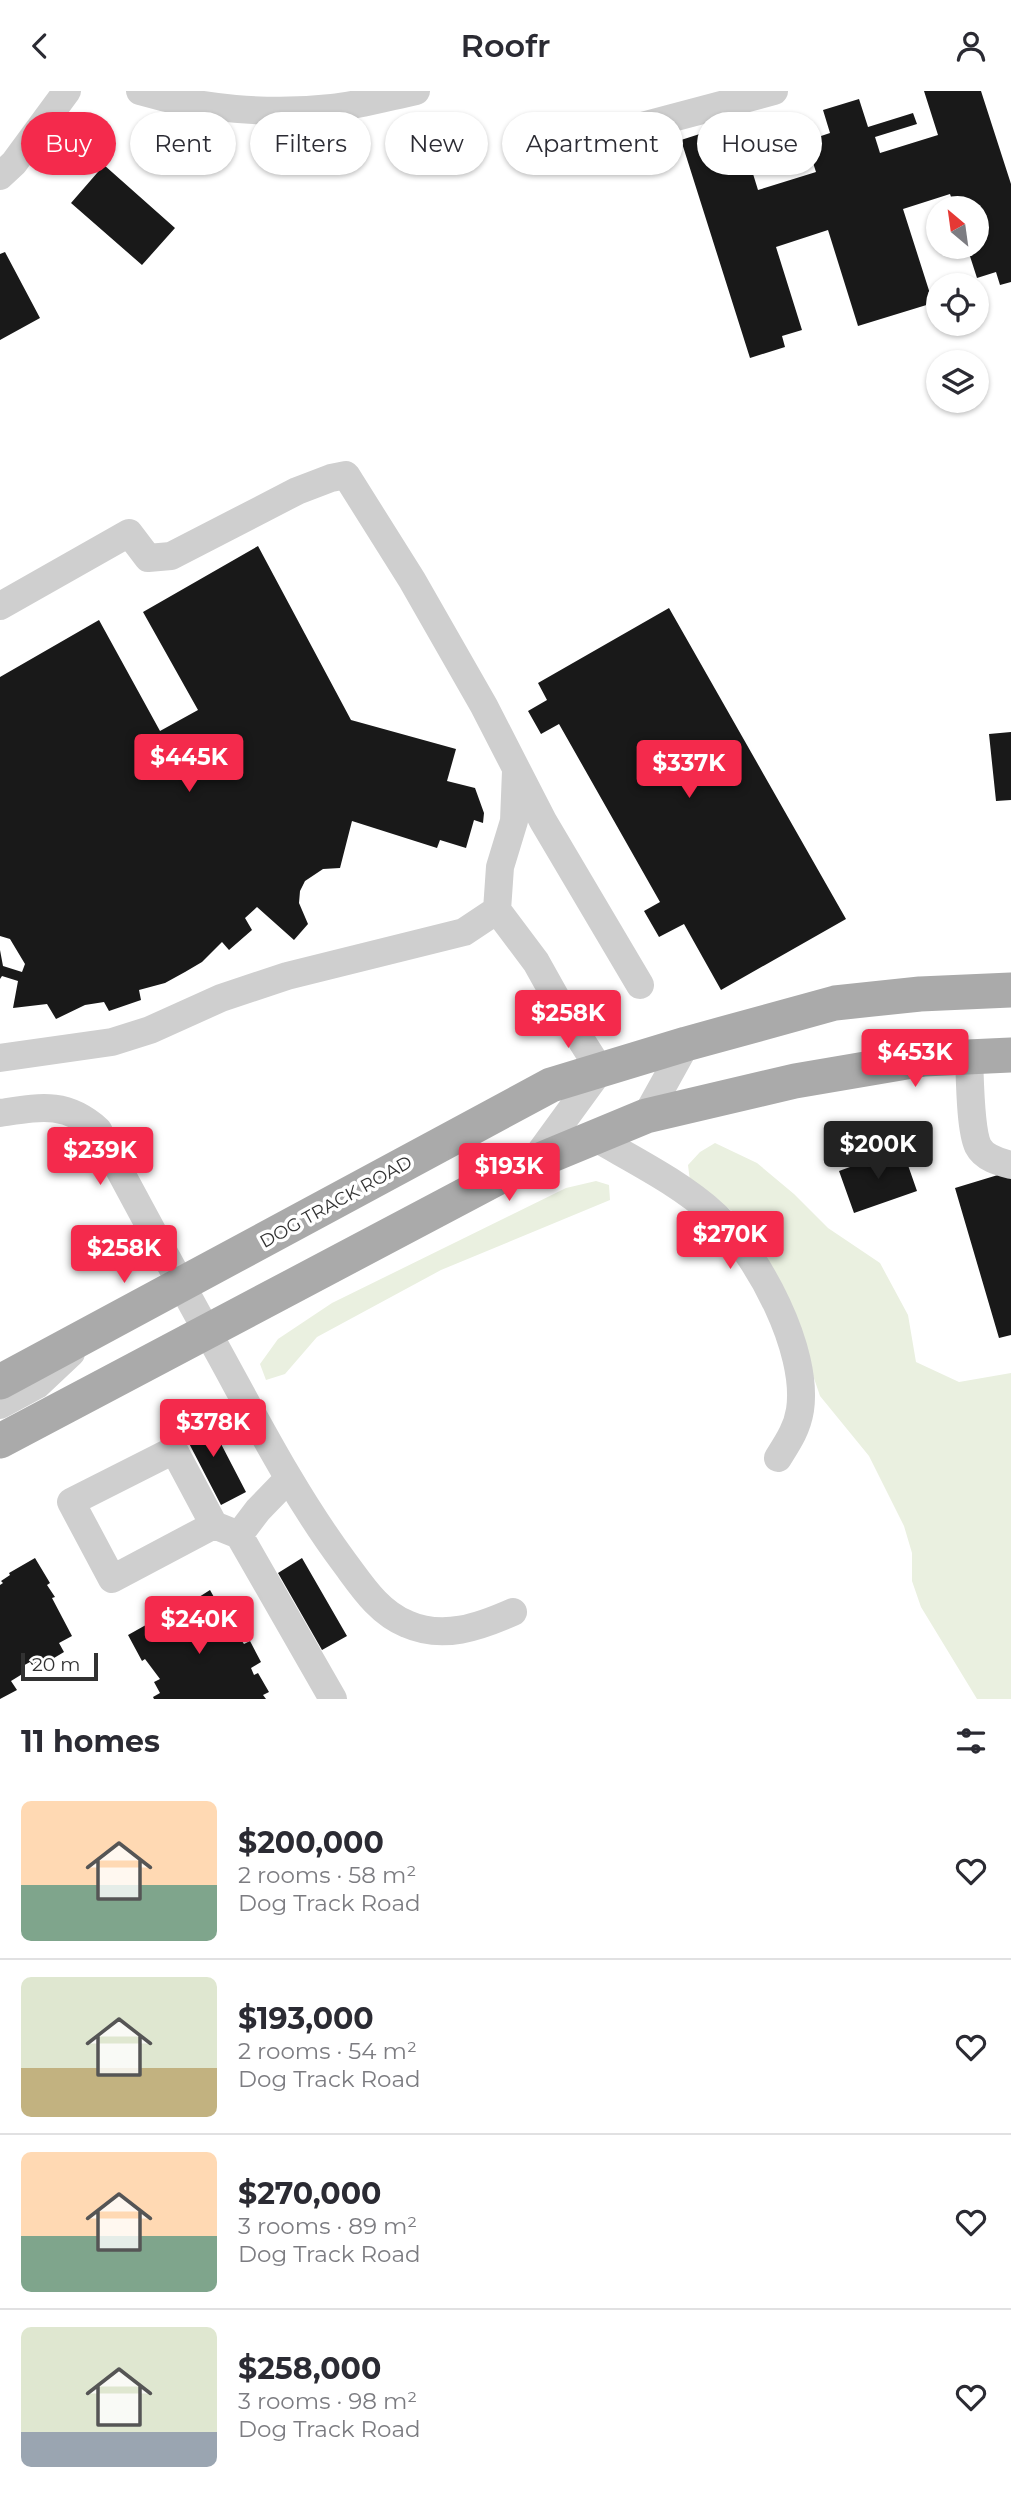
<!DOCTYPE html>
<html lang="en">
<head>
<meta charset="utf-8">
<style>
  :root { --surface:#fff; --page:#f7f7f7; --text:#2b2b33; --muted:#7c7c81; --line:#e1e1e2; --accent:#f42a4c }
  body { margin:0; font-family:Montserrat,sans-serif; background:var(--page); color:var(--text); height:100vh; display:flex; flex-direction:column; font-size:26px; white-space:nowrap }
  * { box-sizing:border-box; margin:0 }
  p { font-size:23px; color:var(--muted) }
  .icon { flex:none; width:38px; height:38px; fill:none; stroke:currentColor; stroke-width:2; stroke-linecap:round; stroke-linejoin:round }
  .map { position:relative; height:1608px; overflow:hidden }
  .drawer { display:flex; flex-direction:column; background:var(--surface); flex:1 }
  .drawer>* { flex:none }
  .banner { position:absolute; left:21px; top:21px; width:970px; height:63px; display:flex; gap:14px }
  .needle { width:46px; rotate:331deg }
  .tools { position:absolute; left:926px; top:105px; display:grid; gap:14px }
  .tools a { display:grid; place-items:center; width:63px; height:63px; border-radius:50%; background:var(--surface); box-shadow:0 2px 5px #0004; font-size:35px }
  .scale { position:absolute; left:21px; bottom:18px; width:77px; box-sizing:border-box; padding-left:7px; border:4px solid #323232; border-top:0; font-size:19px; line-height:24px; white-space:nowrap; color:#323232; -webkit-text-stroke:5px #fff; paint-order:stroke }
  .price { position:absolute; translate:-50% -60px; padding:0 16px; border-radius:7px; background:var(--accent); color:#fff; font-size:23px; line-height:46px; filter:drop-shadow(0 2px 4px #0008) }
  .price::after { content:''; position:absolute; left:50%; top:42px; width:21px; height:16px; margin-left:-10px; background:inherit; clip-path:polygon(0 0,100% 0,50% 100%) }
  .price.active { background:#222; color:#fff }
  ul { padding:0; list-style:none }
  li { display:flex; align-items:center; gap:21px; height:175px; padding:0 21px }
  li+li { border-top:2px solid var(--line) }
  li span { display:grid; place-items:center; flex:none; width:196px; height:140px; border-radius:10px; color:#555 }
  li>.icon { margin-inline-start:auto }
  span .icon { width:84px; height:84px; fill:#fffc; stroke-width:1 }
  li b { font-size:30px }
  h2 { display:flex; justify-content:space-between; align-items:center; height:84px; padding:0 21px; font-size:30px }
  .chip { padding:0 24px; border-radius:32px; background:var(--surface); box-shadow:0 2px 5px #0004; font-size:24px; line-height:63px }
  .chip.active { background:var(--accent); color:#fff }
  header { display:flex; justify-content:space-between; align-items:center; height:91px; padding:0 21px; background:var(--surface); font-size:32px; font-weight:600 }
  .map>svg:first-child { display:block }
  .green { fill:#eaf0e0 }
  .building { fill:#191919 }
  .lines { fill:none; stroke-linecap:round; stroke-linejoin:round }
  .minor { stroke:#cfcfcf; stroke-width:28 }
  .major { stroke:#aaa; stroke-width:35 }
  .labels { text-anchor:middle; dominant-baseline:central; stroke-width:7; stroke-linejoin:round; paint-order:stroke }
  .street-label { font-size:18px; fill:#323232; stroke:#fff }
</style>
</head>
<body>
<header><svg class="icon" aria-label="back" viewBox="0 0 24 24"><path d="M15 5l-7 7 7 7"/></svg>Roofr<svg class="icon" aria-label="person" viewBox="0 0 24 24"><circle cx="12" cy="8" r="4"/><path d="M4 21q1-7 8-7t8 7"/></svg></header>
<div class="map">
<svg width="1011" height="1608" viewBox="0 0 1011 1608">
  <rect width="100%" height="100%" fill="#fff"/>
  <path class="green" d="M715,1052L757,1072L794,1103L828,1137L880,1172L908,1224L916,1271L959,1291L1011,1282V1608H977L921,1516L912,1490V1462L904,1435L869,1365L820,1305L792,1222L764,1163L739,1125L690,1090L688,1074L700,1061Z
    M596,1090L609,1094L610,1109L441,1179L317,1246L285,1283L266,1289L260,1273L278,1248L332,1212L566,1097Z"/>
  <path class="building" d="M924,0H981L1011,93V191L1000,194L996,181L977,187L967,156H976V117H955L950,103L903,118L933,212L858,235L828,139L776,156L802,239L782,245L785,256L750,267L681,49L737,31L758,99L816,81L806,50L830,42L823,19L859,8L868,36L913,22L917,33L875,46L880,62L938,44Z
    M104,74L175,137L142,174L71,112Z
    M5,161L40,227L0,249V163Z
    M258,455L351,629L456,658L447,690L475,697L484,722L483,732L474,729L466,757L440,749L437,757L352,730L340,777L323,778L305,790L300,800L299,812L308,833L294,849L257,816L245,827L252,839L229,859L222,851L202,871L185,881L165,892L139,899L141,909L109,920L104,911L85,914L56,928L47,913L13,917L18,890L2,885L0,888V859L3,875L22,881L25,873L10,848L0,845V586L99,529L160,640L198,619L143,521Z
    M669,517L846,828L721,899L684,833L659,846L644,820L660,811L559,633L541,643L528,620L547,609L538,592Z
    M1011,641V709L996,710L989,643Z
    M902,1057L917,1100L854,1122L839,1080Z
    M1011,1080V1244L999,1247L955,1097Z
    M205,1322L246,1401L221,1414L180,1335Z
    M35,1467L50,1492L47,1494L55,1506L52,1507L72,1545L59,1552L64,1561L44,1573L41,1568L32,1574L30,1571L21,1576L24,1582L11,1590L17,1599L0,1608V1494L3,1492L1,1490L10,1484L9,1482Z
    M302,1467L347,1545L322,1559L278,1482Z
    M210,1499L224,1524L221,1526L230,1547L237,1543L244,1553L250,1550L261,1571L251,1577L254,1584L258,1582L269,1601L263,1604L266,1608H154L153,1606L160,1602L154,1591L160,1588L145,1568L142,1570L128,1544L153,1530L155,1534Z"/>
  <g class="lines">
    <path class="minor" d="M140,0C201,18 269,24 332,17C360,14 388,6 416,0
      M608,44L774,0
      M0,85L14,72L67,0
      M0,515L129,442L148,467L171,465L297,400L331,387L346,384L412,489L484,615L543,730L640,894
      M516,680L514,730L500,776L497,819L536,871L569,930L600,979L533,1071
      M969,966C970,986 970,1038 978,1055C984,1067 999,1071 1011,1074
      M0,967L112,951L150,939L221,907L287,885L464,841L497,819
      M0,1022C40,1016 66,1010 98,1039C138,1114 178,1188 219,1262C258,1333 295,1405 344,1471C362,1495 378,1521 407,1533C443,1549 479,1536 513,1521
      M646,1025L686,953
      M594,1046C635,1070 680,1092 715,1124C758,1163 809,1259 800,1319C797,1338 788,1351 778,1367
      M0,1314L37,1294L71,1262
      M214,1434L112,1488L71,1411L174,1359L214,1434L239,1444L333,1608
      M239,1444L258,1419L288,1388"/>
    <path class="major" d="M0,1291L551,994L686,953L835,912L920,903L1011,899
      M0,1350L501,1085L646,1025L795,990L924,968L1011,964"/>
  </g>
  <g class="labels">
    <g class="street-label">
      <text transform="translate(336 1111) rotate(-29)">DOG TRACK ROAD</text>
    </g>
  </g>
</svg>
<div class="tools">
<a><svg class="needle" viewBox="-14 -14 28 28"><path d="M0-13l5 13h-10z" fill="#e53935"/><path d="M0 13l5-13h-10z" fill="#7c7c81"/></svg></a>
<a><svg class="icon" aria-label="locate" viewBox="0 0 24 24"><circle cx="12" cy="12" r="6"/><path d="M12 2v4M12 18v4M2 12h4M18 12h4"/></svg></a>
<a><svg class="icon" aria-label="layers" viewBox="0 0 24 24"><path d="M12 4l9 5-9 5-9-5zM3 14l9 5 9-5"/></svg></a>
</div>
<div class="scale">20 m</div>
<b class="price" style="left:189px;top:703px">$445K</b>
<b class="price" style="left:689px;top:709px">$337K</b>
<b class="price" style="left:568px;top:959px">$258K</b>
<b class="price" style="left:915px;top:998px">$453K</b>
<b class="price active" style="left:878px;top:1090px">$200K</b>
<b class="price" style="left:100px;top:1096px">$239K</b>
<b class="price" style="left:509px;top:1112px">$193K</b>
<b class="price" style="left:730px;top:1180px">$270K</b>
<b class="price" style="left:124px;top:1194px">$258K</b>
<b class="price" style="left:213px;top:1368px">$378K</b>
<b class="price" style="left:199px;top:1565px">$240K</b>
<div class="banner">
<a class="chip active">Buy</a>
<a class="chip">Rent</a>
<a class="chip">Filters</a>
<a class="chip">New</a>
<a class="chip">Apartment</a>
<a class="chip">House</a>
</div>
</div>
<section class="drawer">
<h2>11 homes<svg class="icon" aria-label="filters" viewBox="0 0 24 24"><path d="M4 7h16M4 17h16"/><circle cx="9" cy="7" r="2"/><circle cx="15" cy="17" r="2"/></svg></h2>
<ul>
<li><span style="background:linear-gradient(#ffd9b3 60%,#7fa58c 0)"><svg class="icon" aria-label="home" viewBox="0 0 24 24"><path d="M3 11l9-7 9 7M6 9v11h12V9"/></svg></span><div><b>$200,000</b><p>2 rooms · 58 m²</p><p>Dog Track Road</p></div><svg class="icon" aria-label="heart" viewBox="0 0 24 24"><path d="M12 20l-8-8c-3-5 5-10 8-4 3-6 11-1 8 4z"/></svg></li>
<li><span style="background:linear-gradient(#dfe7d0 65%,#c2b280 0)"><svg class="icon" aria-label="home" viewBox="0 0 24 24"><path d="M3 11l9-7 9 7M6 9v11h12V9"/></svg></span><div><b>$193,000</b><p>2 rooms · 54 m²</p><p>Dog Track Road</p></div><svg class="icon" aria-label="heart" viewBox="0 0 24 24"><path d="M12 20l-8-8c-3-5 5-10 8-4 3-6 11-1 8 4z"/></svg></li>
<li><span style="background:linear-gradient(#ffd9b3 60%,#7fa58c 0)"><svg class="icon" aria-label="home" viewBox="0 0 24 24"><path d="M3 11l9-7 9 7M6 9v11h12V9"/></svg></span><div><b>$270,000</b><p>3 rooms · 89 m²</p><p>Dog Track Road</p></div><svg class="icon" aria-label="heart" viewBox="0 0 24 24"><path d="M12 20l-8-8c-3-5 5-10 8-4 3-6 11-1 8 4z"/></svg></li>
<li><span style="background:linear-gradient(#dfe7d0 75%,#9aa5b1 0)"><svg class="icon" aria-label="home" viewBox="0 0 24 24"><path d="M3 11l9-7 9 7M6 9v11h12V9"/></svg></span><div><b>$258,000</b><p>3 rooms · 98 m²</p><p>Dog Track Road</p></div><svg class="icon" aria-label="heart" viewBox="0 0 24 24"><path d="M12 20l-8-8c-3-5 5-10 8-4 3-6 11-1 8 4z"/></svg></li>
</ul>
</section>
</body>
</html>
